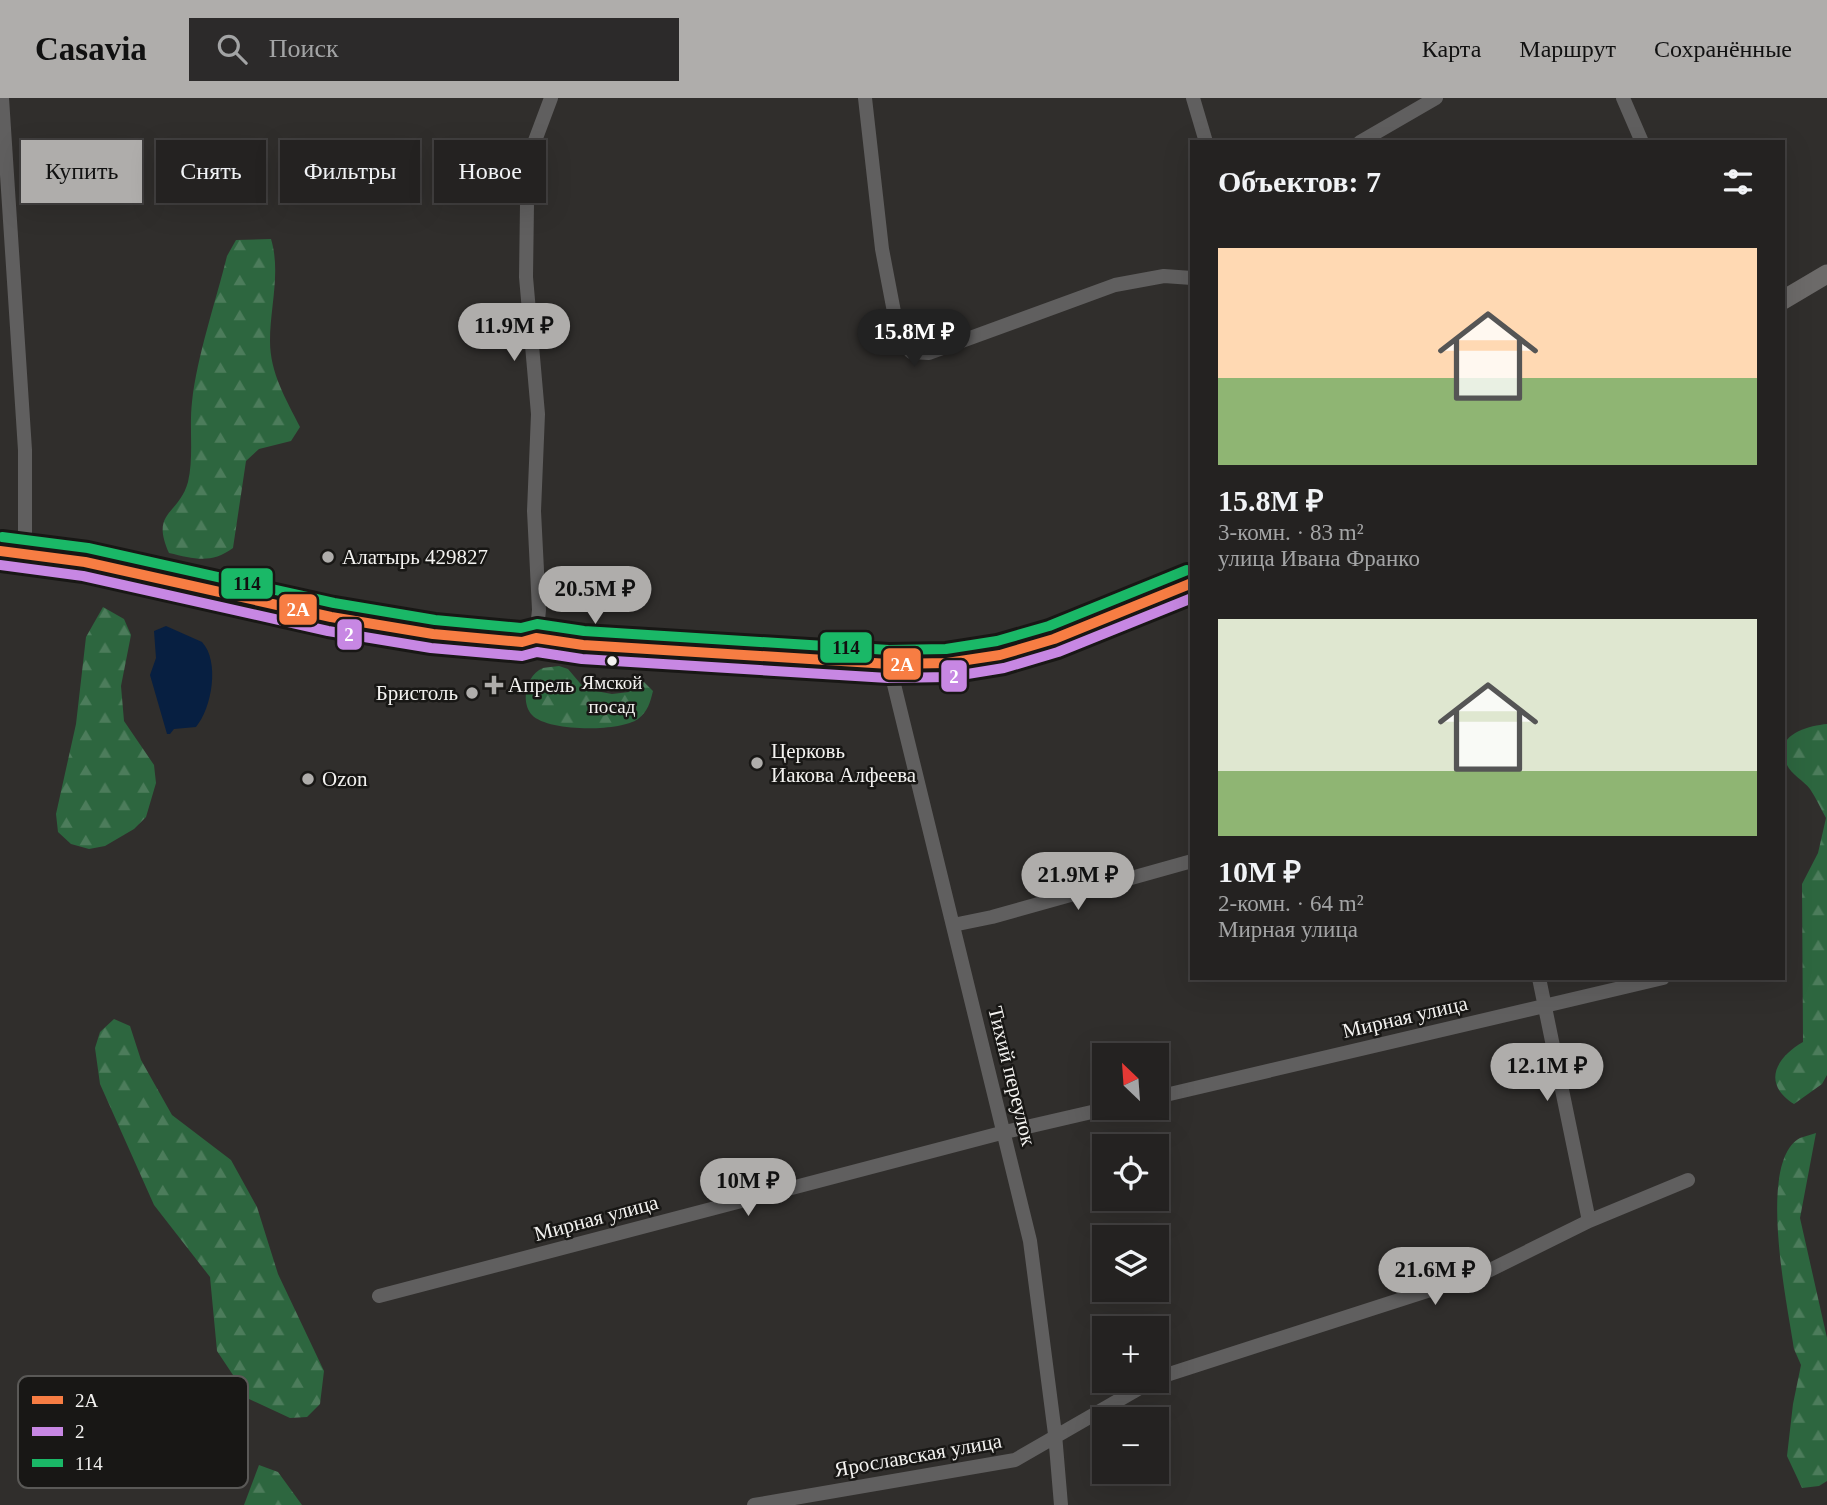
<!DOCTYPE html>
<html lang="ru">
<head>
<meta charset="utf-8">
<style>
  :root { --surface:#242221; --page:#2c2a2a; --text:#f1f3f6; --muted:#a3a4a5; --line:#413f3f; --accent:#afadab }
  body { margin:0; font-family:"Times New Roman",serif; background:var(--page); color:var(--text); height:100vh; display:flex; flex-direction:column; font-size:26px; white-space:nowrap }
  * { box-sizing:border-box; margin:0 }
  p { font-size:23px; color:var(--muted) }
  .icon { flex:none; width:38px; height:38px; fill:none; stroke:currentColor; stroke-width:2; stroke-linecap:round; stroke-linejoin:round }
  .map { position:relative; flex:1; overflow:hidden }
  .sheet { position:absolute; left:1190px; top:42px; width:595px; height:840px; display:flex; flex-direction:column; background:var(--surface); border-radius:0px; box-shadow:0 7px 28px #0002,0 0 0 2px var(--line) }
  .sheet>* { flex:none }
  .guide { position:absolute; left:21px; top:42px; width:665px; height:63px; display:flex; gap:14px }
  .needle { width:46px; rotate:335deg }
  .fabs { position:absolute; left:1092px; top:945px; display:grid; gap:14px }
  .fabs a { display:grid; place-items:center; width:77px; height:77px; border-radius:0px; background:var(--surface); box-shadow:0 7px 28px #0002,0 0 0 2px var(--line); font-size:35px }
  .price { position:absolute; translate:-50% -60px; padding:0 16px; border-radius:24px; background:var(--accent); color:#111; font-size:23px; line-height:46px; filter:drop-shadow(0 2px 4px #0008) }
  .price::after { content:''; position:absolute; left:50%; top:42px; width:21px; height:16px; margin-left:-10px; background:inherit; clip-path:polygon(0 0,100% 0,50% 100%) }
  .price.selected { background:#222; color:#fff }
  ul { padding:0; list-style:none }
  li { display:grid; align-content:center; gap:14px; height:371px; padding:0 28px }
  li span { display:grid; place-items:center; height:217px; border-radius:0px; color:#555 }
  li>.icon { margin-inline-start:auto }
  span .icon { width:126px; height:126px; fill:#fffc; stroke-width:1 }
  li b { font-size:30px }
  h2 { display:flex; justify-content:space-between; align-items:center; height:84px; padding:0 28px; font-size:30px }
  .tag { padding:0 24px; border-radius:0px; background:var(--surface); box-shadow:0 7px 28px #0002,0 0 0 2px var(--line); font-size:24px; line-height:63px }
  .tag.selected { background:var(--accent); color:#111 }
  header { display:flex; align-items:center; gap:42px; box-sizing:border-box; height:98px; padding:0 35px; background:var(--accent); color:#111 }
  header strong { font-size:33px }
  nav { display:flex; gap:38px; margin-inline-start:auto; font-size:24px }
  .search { width:490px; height:63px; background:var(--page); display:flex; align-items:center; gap:18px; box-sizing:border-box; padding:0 24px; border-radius:0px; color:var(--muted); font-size:26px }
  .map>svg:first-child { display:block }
  .forest { fill:url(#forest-firs) }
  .water { fill:#071f41 }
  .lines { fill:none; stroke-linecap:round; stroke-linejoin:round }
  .street { stroke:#605f5f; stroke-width:14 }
  .secondary { stroke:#6c6a69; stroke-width:19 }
  .bus-1-casing { stroke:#181715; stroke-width:16 }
  .bus-2-casing { stroke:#181715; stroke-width:16 }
  .bus-3-casing { stroke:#181715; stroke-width:16 }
  .bus-1 { stroke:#f77d43; stroke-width:10 }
  .bus-2 { stroke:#c787e3; stroke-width:10 }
  .bus-3 { stroke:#1ab867; stroke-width:10 }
  .poi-dot { fill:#afadab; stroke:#181715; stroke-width:2.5 }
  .bus-dot { fill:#f3f2f0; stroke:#181715; stroke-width:2.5 }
  .labels { text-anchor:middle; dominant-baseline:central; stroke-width:5; stroke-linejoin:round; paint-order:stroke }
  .bus-label { font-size:19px; fill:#f3f2f0; stroke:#181715 }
  .poi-label { font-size:21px; fill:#f3f2f0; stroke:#181715; text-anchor:start }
  .street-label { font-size:21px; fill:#f3f2f0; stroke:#181715 }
  .key { fill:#181715; stroke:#5a5957; stroke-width:2 }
  .key-label { font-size:19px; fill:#f3f2f0 }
  .line-badge { stroke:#181715; stroke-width:2.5 }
  .badge-label { font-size:19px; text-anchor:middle; font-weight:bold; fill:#fff }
  .pale-badge-label { font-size:19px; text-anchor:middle; font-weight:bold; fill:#111 }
</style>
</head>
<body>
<header>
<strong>Casavia</strong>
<div class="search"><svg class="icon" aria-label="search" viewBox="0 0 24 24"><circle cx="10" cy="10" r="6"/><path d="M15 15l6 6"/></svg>Поиск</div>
<nav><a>Карта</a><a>Маршрут</a><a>Сохранённые</a></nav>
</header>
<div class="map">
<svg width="1827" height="1407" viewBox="0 0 1827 1407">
  <defs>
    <pattern id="forest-firs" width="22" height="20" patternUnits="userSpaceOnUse" patternTransform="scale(1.75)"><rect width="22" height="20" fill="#2d663f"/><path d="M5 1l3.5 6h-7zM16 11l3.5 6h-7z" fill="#4c7c5b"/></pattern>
  </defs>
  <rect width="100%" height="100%" fill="#302e2c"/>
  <path class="forest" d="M271,141C281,174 270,209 270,243C270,275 286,301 300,329L291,343L259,351L246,363L233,450C211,466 195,461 169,455C150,413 179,417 188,384C194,358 189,330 192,304C197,258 216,203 227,158L236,142Z
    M103,509L124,521L131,537L121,588L124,623L154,667L156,685L146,719L134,731L105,748L89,751L71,746L58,734L56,716L76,626L86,539Z
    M559,568L568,571L585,591L612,596L629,594L641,581L653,593C650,605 648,613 638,621C620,634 548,634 532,617C520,604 526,577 543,570C547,569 554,569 559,568Z
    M1827,626V977L1822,986L1794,1006C1762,986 1775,960 1803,944L1802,786L1818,755L1826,720C1821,711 1816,700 1810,691C1804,683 1791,676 1787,667C1771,638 1806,628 1827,626Z
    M114,921L130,928L141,962L172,1017L231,1062L257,1109L278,1176L324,1273L320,1306L307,1319L290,1320L249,1301L217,1253L210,1179L154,1107L100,986L95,950L100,934Z
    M1816,1035L1800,1120L1827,1240V1383L1819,1388L1802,1390L1787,1358L1793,1306L1801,1267L1794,1251C1788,1209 1756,1064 1800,1040C1805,1038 1811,1037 1816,1035Z
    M259,1367L278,1374L302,1407H244Z"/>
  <path class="water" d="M166,528L202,544C220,563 212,610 196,629L174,631L170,636H167L150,577L156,560L154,533Z"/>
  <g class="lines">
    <path class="street" d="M2,0L25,352V454
      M865,0L882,151L899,240L911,254L929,255L1115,187L1164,178L1192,180
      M1193,0L1206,44
      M1623,0L1642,44
      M1360,44L1436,0
      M536,540L539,512L534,413L538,316L526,179L527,106L533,48L551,0
      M889,566L1030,1143L1055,1336L1061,1407
      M953,827L992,819L1192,763
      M1539,880L1589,1123
      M1157,999L1663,880
      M379,1198L1005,1034L1109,1010
      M1157,1280L1486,1174L1589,1123L1688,1082
      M754,1407L1015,1362L1152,1283"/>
    <path class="secondary" d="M1783,202L1827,176
      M0,453L85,464L331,519L433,536L522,544L536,540L583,547L889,566L947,565L1000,557L1054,541L1192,485"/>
    <g class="bus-1-casing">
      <path id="bus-1" d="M0,453L85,464L331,519L433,536L522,544L536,540L583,547L889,566L947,565L1000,557L1054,541L1192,485"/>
    </g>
    <g class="bus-2-casing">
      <path id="bus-2" d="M0,467L83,478L328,533L431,550L522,558L537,554L582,561L888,580L949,579L1004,570L1058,554L1192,500"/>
    </g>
    <g class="bus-3-casing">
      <path id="bus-3" d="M2,439L88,450L334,505L435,522L521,530L537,526L584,533L889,552L946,551L997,543L1049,528L1187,472"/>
    </g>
    <use href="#bus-1" class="bus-1"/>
    <use href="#bus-2" class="bus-2"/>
    <use href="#bus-3" class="bus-3"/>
  </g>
  <g class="poi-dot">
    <circle cx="328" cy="459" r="7"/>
    <path d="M490.5 576.5h7v7h7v7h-7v7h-7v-7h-7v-7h7z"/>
    <circle cx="472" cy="595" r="7"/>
    <circle cx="757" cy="665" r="7"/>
    <circle cx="308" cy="681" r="7"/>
  </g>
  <circle class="bus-dot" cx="612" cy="563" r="6"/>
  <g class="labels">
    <g class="bus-label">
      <text x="612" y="584">Ямской<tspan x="612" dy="24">посад</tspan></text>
    </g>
    <g class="poi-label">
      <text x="342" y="459">Алатырь 429827</text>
      <text x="508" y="587">Апрель</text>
      <text x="458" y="595" text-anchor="end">Бристоль</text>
      <text x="771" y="653">Церковь<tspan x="771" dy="24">Иакова Алфеева</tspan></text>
      <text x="322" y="681">Ozon</text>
    </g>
    <g class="street-label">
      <text transform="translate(1405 919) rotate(-13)">Мирная улица</text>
      <text transform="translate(1012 978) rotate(76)">Тихий переулок</text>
      <text transform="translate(596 1120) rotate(-15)">Мирная улица</text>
      <text transform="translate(918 1357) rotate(-10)">Ярославская улица</text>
    </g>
  </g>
  <rect x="18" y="1278" width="230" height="112" rx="10" class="key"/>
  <rect x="32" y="1298" width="31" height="8" fill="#f77d43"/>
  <rect x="32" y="1329" width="31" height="9" fill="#c787e3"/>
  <rect x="32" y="1361" width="31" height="8" fill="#1ab867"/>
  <g class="key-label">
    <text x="75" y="1309">2А</text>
    <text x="75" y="1340">2</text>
    <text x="75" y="1372">114</text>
  </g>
  <g class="line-badge">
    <rect x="220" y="469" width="54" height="33" rx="7" fill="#1ab867"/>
    <rect x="278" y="495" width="40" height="33" rx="7" fill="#f77d43"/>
    <rect x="336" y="520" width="27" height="33" rx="7" fill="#c787e3"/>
    <rect x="819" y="533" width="54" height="33" rx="7" fill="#1ab867"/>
    <rect x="882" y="549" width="40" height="34" rx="7" fill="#f77d43"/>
    <rect x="940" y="561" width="28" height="34" rx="7" fill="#c787e3"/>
  </g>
  <g class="badge-label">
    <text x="298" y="518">2А</text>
    <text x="349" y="543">2</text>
    <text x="902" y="573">2А</text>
    <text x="954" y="585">2</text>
  </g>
  <g class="pale-badge-label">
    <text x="247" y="492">114</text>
    <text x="846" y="556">114</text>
  </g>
</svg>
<div class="fabs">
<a><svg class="needle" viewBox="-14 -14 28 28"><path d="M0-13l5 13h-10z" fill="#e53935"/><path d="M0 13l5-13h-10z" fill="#a3a4a5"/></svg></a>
<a><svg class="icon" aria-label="locate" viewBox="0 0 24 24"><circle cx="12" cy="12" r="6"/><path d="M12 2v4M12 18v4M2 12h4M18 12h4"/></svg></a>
<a><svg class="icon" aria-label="layers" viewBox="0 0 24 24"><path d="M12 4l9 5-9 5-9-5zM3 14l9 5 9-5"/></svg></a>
<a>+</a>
<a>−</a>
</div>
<b class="price" style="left:514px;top:265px">11.9M ₽</b>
<b class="price selected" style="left:914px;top:271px">15.8M ₽</b>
<b class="price" style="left:595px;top:528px">20.5M ₽</b>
<b class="price" style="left:1078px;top:814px">21.9M ₽</b>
<b class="price" style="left:1547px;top:1005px">12.1M ₽</b>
<b class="price" style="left:748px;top:1120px">10M ₽</b>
<b class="price" style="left:1435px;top:1209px">21.6M ₽</b>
<div class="guide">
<a class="tag selected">Купить</a>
<a class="tag">Снять</a>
<a class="tag">Фильтры</a>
<a class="tag">Новое</a>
</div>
<section class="sheet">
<h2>Объектов: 7<svg class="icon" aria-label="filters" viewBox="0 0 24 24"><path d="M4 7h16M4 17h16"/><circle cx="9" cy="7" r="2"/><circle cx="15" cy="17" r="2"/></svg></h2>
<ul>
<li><span style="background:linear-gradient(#ffd9b3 60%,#8fb573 0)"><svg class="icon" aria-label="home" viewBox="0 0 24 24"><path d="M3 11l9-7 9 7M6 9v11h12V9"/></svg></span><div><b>15.8M ₽</b><p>3-комн. · 83 m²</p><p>улица Ивана Франко</p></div></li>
<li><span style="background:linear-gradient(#dfe7d0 70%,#8fb573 0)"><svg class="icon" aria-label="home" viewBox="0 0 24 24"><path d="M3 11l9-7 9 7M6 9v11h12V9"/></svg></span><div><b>10M ₽</b><p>2-комн. · 64 m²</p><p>Мирная улица</p></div></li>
</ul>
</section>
</div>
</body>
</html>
